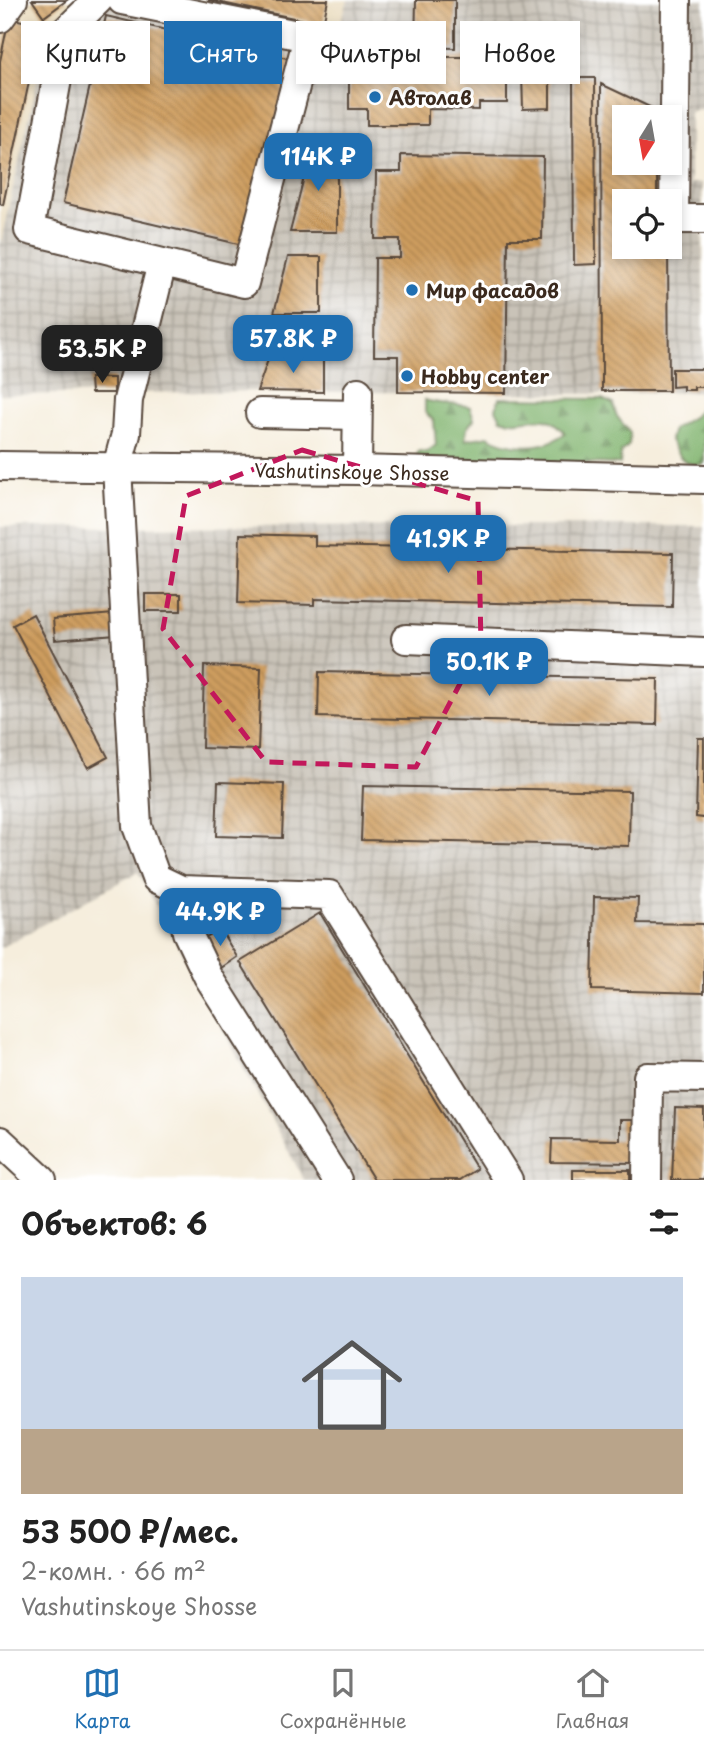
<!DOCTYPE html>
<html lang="ru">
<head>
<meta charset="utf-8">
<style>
  :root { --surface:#fff; --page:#f2f2f2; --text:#222; --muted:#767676; --line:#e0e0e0; --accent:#1f6fb2 }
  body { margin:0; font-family:"Playpen Sans",sans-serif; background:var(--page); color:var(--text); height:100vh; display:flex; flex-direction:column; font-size:26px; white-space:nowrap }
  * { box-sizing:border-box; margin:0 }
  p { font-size:23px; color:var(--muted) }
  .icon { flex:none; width:38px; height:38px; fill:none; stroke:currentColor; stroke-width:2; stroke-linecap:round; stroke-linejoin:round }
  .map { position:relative; height:1180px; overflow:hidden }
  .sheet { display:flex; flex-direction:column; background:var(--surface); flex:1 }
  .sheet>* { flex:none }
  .guide { position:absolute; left:21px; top:21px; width:663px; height:63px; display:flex; gap:14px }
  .needle { width:46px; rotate:191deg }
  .buttons { position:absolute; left:612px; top:105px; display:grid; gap:14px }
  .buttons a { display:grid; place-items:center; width:70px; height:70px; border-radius:0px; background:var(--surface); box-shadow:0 4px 10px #0003; font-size:35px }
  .price { position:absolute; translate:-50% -60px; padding:0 16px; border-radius:14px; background:var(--accent); color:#fff; font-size:23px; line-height:46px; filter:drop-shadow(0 2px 4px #0008) }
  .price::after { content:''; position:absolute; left:50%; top:42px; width:21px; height:16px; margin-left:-10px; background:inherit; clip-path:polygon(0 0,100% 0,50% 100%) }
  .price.current { background:#222; color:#fff }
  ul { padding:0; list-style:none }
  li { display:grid; align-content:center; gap:14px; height:371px; padding:0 21px }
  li+li { border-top:2px solid var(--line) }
  li span { display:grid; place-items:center; height:217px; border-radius:0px; color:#555 }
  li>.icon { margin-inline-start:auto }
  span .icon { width:126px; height:126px; fill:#fffc; stroke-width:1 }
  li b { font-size:30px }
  h2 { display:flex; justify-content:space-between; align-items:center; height:84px; padding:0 21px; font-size:30px }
  .chip { padding:0 24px; border-radius:0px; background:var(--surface); box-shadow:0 4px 10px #0003; font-size:24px; line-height:63px }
  .chip.current { background:var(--accent); color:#fff }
  .tab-bar { display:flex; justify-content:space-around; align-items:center; height:98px; border-top:2px solid var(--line); background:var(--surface); font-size:19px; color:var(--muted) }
  .tab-bar a { display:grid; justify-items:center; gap:4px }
  .tab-bar .current { color:var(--accent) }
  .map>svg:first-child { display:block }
  .built { fill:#e8d9ba }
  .industrial { fill:url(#industrial-grid); fill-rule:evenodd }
  .forest { fill:url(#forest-firs); stroke:#607048; stroke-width:2 }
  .building { fill:url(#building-back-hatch) }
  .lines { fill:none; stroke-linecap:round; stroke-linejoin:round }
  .minor-casing { stroke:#57473b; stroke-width:32 }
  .minor { stroke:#fff; stroke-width:28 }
  .marked { fill:none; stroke:#c2185b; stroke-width:5; stroke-dasharray:14 9; stroke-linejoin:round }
  .poi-dot { fill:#1f6fb2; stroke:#fff; stroke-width:2.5 }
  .labels { text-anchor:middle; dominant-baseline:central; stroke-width:6; stroke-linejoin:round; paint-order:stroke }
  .poi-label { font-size:19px; font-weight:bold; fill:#3b2a1e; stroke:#fff; text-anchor:start }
  .street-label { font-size:19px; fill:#3b2a1e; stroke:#fff }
</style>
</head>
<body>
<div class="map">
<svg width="704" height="1180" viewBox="0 0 704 1180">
  <defs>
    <pattern id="industrial-grid" width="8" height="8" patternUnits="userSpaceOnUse" patternTransform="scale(1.75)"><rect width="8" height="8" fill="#c9c3b8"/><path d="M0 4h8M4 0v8" fill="none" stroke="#a49f95"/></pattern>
    <pattern id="forest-firs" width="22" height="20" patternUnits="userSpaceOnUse" patternTransform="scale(1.75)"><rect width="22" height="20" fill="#84b672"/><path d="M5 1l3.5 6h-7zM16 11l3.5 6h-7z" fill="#6d945d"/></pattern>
    <pattern id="building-back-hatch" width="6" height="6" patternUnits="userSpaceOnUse" patternTransform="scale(1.75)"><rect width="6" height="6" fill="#ce9d5e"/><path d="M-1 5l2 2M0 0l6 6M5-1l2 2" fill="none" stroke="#a8804d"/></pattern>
  </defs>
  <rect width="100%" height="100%" fill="#fff"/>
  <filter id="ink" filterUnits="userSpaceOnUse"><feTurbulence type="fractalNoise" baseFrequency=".0143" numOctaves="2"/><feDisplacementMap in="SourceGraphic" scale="14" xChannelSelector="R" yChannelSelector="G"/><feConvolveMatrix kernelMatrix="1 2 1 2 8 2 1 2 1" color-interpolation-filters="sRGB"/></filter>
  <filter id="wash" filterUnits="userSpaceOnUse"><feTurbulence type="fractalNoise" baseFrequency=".00686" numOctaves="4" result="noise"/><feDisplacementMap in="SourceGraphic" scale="28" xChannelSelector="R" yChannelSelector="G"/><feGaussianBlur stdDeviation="1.57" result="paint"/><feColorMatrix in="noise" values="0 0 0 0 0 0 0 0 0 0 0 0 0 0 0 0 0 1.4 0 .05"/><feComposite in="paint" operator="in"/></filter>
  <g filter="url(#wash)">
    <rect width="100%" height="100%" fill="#f6eedd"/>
    <path class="built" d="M0,0H78L51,22L0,245Z
      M170,0H348L338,33Z"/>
    <path class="industrial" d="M78,0H170L337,33L348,0H704V110L690,111V183H702L704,392L600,394L257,391L0,395V245L51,21ZM625,117H670V163H625ZM625,201H670V247H625Z
      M704,526V1180H304L138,872L0,948V527Z"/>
    <path class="forest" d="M499,398L602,399L613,404L616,415L630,433L629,445L621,452L620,464L415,458L419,451L427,452L436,445L434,421L425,412V400C440,405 455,403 470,407L474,419L467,428L465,440L488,436C509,449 546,450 565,433C543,405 528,428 501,419L496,409Z
      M704,403V464C684,467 679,457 670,440L673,429L694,416Z"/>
    <g id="blocks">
      <path class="building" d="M32,0H67L44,17Z
        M208,0H328L323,24Z
        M416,0H455V48L415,47Z
        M106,16L291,59L247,246L63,203Z
        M9,18L41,25L3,205L0,204V61Z
        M349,57H480L479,61H507V103H479V110L428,109V125H367V109H349Z
        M522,74H550V108L523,109Z
        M573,78H595L596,264L574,265Z
        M601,84L656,110V117H625V163H657V201H625V247H668L669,391H602Z
        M312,146H337V232H290Z
        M401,155L543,157L542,239H508L506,393L398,392V356H374L375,258H400V239H375L376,172H401Z
        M288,257H321V313H274Z
        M269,357L323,358V392L257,391Z
        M672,369H704V387H694V390H683V386L672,387Z
        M90,378H114V393H91Z
        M240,534L315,536V546L673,553L672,607L314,599V605L238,603Z
        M145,594H181V611H145Z
        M33,614L108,757L88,768L13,625Z
        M114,614L116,635L55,640L53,619Z
        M204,666L261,668L258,750L202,748Z
        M319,672L658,679L657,725L318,717Z
        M698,738H704V818L696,817Z
        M218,782L284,784L282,838L216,836Z
        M363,786L630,791L629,846L361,840Z
        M594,897L638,898L637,923L704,924V993L592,990Z
        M320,913L477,1169L460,1180H374L240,962Z
        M220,929L237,957L221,968L203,939Z
        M675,1108L704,1109V1180H672Z
        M620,1120H637V1163L551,1162L552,1139L620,1140Z
        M573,1170H630V1180H573Z"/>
    </g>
  </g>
  <g filter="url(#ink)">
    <use href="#blocks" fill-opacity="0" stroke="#57473b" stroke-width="2"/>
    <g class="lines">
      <g class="minor-casing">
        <path id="minor" d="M98,0L66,31L29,230L244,283L308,37L122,0
          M676,0L674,219H704
          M0,18L13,0
          M162,263L128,400L126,434L117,467L137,826L156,878L181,890L329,895L508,1180
          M260,413L357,415
          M0,466L357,470L704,479
          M357,470L358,392
          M406,639L704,652
          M181,890L187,932L208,976L337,1180
          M0,1141L42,1180
          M647,1180L648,1077L704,1078"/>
      </g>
      <use href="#minor" class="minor"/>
    </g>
  </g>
  <path class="marked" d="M302,450L478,501L481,644L416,767L266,762L163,629L186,496Z"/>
  <g class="poi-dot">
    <circle cx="375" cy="97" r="7"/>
    <circle cx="412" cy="290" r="7"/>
    <circle cx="407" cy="376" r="7"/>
  </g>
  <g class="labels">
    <g class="poi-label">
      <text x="389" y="97">Автолав</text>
      <text x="426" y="290">Мир фасадов</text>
      <text x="421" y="376">Hobby center</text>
    </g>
    <g class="street-label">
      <text transform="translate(352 471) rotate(1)">Vashutinskoye Shosse</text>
    </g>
  </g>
</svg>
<div class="buttons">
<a><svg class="needle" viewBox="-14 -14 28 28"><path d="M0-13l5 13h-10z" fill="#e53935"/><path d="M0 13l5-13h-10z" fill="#767676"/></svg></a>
<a><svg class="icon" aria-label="locate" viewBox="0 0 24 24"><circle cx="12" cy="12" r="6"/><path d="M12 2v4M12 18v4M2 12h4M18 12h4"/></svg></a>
</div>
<b class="price" style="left:318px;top:193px">114K ₽</b>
<b class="price" style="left:293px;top:375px">57.8K ₽</b>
<b class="price current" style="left:102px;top:385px">53.5K ₽</b>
<b class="price" style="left:448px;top:575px">41.9K ₽</b>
<b class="price" style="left:489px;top:698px">50.1K ₽</b>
<b class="price" style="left:220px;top:948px">44.9K ₽</b>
<div class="guide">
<a class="chip">Купить</a>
<a class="chip current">Снять</a>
<a class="chip">Фильтры</a>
<a class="chip">Новое</a>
</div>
</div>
<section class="sheet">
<h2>Объектов: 6<svg class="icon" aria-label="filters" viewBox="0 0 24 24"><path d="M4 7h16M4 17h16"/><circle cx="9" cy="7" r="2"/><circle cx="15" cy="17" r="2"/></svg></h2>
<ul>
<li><span style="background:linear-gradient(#c9d6e8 70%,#b9a48a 0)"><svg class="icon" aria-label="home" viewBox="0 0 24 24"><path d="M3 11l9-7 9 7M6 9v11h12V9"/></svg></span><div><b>53 500 ₽/мес.</b><p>2-комн. · 66 m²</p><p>Vashutinskoye Shosse</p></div></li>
</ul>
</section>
<nav class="tab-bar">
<a class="current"><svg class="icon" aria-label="map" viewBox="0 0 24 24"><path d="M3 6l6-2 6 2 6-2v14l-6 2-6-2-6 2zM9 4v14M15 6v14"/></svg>Карта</a>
<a><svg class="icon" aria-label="saved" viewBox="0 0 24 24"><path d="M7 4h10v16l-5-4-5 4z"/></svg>Сохранённые</a>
<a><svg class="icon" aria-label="home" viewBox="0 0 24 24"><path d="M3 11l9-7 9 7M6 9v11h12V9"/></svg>Главная</a>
</nav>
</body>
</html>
